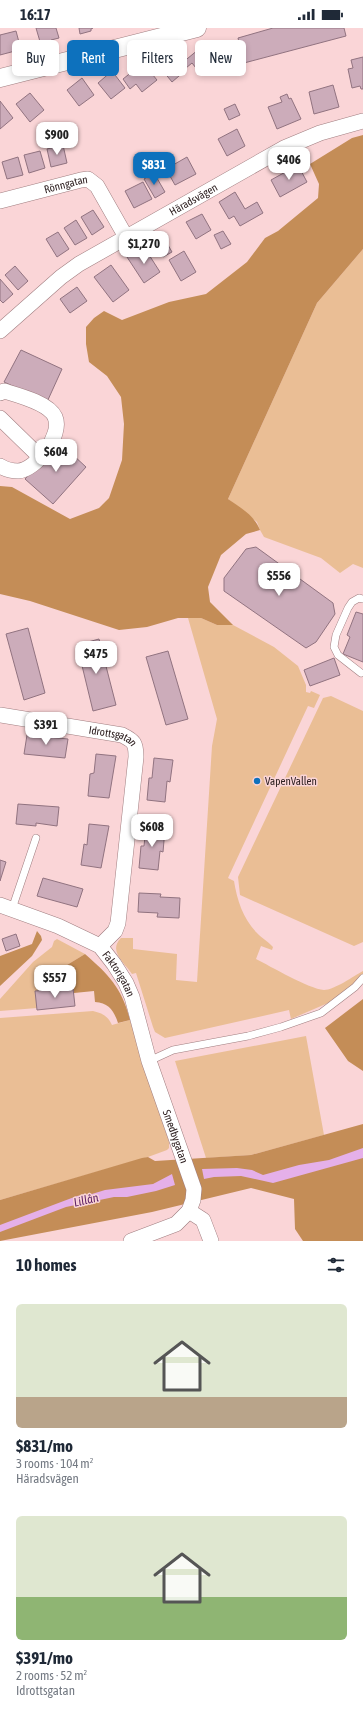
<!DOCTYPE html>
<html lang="en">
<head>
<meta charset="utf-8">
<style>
  :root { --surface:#fff; --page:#f6f6f7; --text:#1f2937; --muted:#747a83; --accent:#0d71bd }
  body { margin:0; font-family:"Asap Condensed",sans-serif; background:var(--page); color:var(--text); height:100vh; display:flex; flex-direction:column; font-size:15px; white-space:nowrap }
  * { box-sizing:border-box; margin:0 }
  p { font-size:13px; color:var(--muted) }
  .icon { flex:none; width:22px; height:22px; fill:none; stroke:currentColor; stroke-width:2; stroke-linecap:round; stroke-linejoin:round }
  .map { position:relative; height:1213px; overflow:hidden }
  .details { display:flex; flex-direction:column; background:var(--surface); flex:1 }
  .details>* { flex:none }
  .guide { position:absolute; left:12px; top:12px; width:339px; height:36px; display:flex; gap:8px }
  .price { position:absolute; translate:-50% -34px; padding:0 9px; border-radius:8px; background:#fff; color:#222; font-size:13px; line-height:26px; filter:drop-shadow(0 1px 2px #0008) }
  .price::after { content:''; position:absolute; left:50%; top:24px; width:12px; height:9px; margin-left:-6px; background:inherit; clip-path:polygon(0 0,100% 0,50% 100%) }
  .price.selected { background:var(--accent); color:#fff }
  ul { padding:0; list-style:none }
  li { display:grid; align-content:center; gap:8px; height:212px; padding:0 16px }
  li span { display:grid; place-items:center; height:124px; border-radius:6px; color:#555 }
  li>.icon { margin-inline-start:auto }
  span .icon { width:72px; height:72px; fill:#fffc; stroke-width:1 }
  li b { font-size:17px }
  h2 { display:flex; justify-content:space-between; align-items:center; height:48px; padding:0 16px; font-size:17px }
  .chip { padding:0 14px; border-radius:6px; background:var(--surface); box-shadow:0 2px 6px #0003; font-size:14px; line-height:36px }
  .chip.selected { background:var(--accent); color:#fff }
  .status { display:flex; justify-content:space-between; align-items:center; height:28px; padding:0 20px; background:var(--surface); direction:ltr }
  .status svg { height:11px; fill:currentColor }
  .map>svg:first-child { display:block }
  .green { fill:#eabe95 }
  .forest { fill:#c48d57 }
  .water { fill:#e5b0e9 }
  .building { fill:#ccacba; stroke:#917380 }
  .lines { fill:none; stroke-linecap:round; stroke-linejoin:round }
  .service-casing { stroke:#a07e80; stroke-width:8 }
  .minor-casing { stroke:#a07e80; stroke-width:16 }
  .tertiary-casing { stroke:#a07e80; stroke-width:19 }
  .service { stroke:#fff; stroke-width:7 }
  .minor { stroke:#fff; stroke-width:15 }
  .tertiary { stroke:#fff; stroke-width:18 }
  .poi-dot { fill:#0d71bd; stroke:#fad5d7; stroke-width:1.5 }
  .labels { text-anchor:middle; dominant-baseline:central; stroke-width:3; stroke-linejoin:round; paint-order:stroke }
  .street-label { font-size:11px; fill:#2e2021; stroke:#fad5d7 }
  .poi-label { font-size:11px; fill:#2e2021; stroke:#fad5d7; text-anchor:start }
  .water-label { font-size:12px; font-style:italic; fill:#5e2064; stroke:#fad5d7 }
</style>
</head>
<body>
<div class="status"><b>16:17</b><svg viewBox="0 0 49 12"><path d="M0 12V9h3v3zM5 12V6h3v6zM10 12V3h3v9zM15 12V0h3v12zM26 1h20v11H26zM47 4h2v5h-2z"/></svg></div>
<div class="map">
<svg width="363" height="1213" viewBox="0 0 363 1213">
  <rect width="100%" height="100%" fill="#fad5d7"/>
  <path class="green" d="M363,221V540L353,536L340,545L321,530L264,509L260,502L257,494L228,471L317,275Z
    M188,590H201L217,597H233L274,619L298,638L306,657V664L310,665L311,663L320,667L314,680L308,678L228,850L234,853C237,872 243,890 256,904C261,910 268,913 273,919L272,922L261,918L256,931C270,938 309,961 324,962C334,962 354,948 363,943V947L343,965L328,975L291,991L289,982L165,1010L155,1004L153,999L136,945L132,946C124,934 108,923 121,910H133V921L177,926L176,952L197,954L212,718L217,691Z
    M331,668L363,683V914L354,918L240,867L238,849L323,670Z
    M57,911L85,926L62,940L52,962L36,963L37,980L0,983V971L33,934L52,919L54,913Z
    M93,983C102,985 108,988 112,997L130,992L169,1114V1120L167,1122L148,1129L0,1172V990Z
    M306,1008L324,1107L251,1127L206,1130L175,1033Z"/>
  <path class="forest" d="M363,107V221L317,275L228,471C241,480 254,487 260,502L246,506L221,527L208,559L210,574L233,597H217L201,590H178L147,599L119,602L30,573L0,566V458L12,459L70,491L99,480L109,470L122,432L124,396L121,369L107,348L89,334L86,316V299L94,290L104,283L122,292L169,274L206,266L247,234L265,210L278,203L318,170L319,156L310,136L352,110Z
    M37,903L41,908L42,912L32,928L0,958V928L32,916Z
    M85,926C109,947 122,960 130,992L118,995C114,983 109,975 95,974L94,963L74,965L73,960L52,962L62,940Z
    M363,971V1043L348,1033L325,1000Z
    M363,1096V1213H303L295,1201L294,1171L251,1160L152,1184L0,1213V1172L142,1130L148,1129L155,1133L251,1127Z"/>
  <path class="water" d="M363,1120V1130L273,1155L241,1148L214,1149L204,1151L202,1141L237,1140L252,1142L263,1147L299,1137L329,1132Z
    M172,1146L175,1157L156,1163L127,1169H114L66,1179L0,1204V1197L77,1168L92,1166L105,1162L153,1156Z"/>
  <path class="building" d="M36,0H56L59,10L51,12L52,15L41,17Z
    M79,0H93L91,1V3L80,6Z
    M273,0H344L346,8L244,35L238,10Z
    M16,3L20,18L14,19L15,23L0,27V7Z
    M204,17L216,31L200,45L192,35L186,40L182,35Z
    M173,26L186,42L172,54L159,38Z
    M363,29V61H361L360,58L352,60L348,41L353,40L351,32Z
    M143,35L157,52L142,64L136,56L130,61L123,51Z
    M112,43L125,60L111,71L98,55Z
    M82,50L94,67L79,78L67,62Z
    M333,57L339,79L314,86L309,64Z
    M30,65L44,82L30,94L16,76Z
    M287,66L289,71L291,70L301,91L277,101L268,79L282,74L280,69Z
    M0,73L13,90L0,101Z
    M235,76L240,87L229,92L224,81Z
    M237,101L245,118L227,128L218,111Z
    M63,117L67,135L51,139L47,121Z
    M40,123L45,140L29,145L24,127Z
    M18,129L23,147L7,151L2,134Z
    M187,129L196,146L175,157L166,141Z
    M298,137L307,154L280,169L271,152Z
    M154,145L165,164L155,170L144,151Z
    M143,154L152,171L134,180L125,163Z
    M235,164L245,181L257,174L263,185L240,198L234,188L229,191L219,174Z
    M93,182L104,199L92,207L81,189Z
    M202,186L211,202L196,211L186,194Z
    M76,192L87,210L75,217L64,200Z
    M223,203L231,216L221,221L214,207Z
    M58,204L69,221L57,229L46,211Z
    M164,210L172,224L163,229L155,214Z
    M144,219L160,244L144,255L127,229Z
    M184,223L196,244L181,253L169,232Z
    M111,237L129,262L113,274L94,249Z
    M15,238L28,253L18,262L5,247Z
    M0,251L13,266L3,275L0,272Z
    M77,259L87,273L70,285L60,271Z
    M21,322L62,341L47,374L4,354Z
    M59,414L86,439L53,476L25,451Z
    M256,519L333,575L335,586L316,614L306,620L224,563V550L246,521Z
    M356,584L363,586V634L343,626L350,609L347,607Z
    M28,600L45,665L24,672L6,606Z
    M99,611L116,677L93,683L77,617Z
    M168,623L188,691L166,697L146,629Z
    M334,630L340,647L310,658L304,642Z
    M27,707L68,711L65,730L24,726Z
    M96,726L116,728L109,770L88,768L90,746L94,745Z
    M154,730L173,732L170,754L167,753L165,774L147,772L149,750H152Z
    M18,776L59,779L57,798L36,795V798L16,796Z
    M89,796L109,798L101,840L81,837L84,816L87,817Z
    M146,799L165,801L163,824L160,823L158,842L139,840L141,818H144Z
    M0,832L6,834L0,853Z
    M43,850L83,861L77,879L37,868Z
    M139,865L161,866L160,869L180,870L179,890L157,889L158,885L138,884Z
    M16,906L20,918L6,923L2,911Z
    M73,960L75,978L37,982L35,963Z"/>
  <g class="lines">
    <g class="service-casing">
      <path id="service" d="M361,645L338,627L334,619L336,607L348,580L352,574L359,570L363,571
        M12,881L36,810
        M149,1033L173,1022L248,1008L281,999L321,985L355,959L363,950"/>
    </g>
    <g class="minor-casing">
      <g id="minor">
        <path id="s1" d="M0,173L81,152L88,151L97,158L126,209"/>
        <path id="s2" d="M0,303L61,249L79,236L284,120L320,105L363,93"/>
        <path d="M0,365L4,363C17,367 49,375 55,389C63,407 36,442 18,443C12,443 5,441 0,438"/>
        <path d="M0,390L40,429"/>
        <path id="s3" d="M0,687L122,707C134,713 136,715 136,729L118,895L115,903L100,918"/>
        <path id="s4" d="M0,877L58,898L100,918L114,936L126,955L132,969L149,1033L194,1161L193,1172L189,1183L203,1192L211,1213"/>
        <path d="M131,1213L176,1196L189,1183"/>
      </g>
    </g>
    <g class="tertiary-casing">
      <path id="tertiary" d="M0,50L197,0"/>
    </g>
    <use href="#service" class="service"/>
    <use href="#minor" class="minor"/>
    <use href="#tertiary" class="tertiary"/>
  </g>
  <circle class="poi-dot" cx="257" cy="753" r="4"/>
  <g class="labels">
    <g class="street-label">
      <text stroke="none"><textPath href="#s1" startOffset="68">Rönngatan</textPath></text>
      <text stroke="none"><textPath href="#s2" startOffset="235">Häradsvägen</textPath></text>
      <text stroke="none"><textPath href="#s3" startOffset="115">Idrottsgatan</textPath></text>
      <text stroke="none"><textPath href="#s4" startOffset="142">Faktorigatan</textPath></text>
      <text stroke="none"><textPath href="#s4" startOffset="315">Smedbygatan</textPath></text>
    </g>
    <g class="poi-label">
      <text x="265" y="753">VapenVallen</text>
    </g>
    <g class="water-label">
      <text transform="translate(86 1172) rotate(-13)">Lillån</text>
    </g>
  </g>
</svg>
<b class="price" style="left:57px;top:128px">$900</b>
<b class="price" style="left:289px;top:153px">$406</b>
<b class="price selected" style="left:154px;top:158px">$831</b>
<b class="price" style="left:144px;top:237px">$1,270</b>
<b class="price" style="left:56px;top:445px">$604</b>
<b class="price" style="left:279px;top:569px">$556</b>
<b class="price" style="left:96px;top:647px">$475</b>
<b class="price" style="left:46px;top:718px">$391</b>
<b class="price" style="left:152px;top:820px">$608</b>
<b class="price" style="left:55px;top:971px">$557</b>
<div class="guide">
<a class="chip">Buy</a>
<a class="chip selected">Rent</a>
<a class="chip">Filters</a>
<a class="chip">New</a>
</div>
</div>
<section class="details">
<h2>10 homes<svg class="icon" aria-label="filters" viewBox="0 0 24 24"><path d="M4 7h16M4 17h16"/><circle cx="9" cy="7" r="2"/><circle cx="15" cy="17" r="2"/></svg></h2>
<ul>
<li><span style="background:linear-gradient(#dfe7d0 75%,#b9a48a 0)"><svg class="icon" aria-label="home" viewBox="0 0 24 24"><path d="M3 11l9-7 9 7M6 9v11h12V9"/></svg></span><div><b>$831/mo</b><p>3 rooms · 104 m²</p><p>Häradsvägen</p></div></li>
<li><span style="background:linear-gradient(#dfe7d0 65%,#8fb573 0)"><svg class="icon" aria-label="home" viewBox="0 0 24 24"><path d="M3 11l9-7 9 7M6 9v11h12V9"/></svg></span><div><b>$391/mo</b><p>2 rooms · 52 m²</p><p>Idrottsgatan</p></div></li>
</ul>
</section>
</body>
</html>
